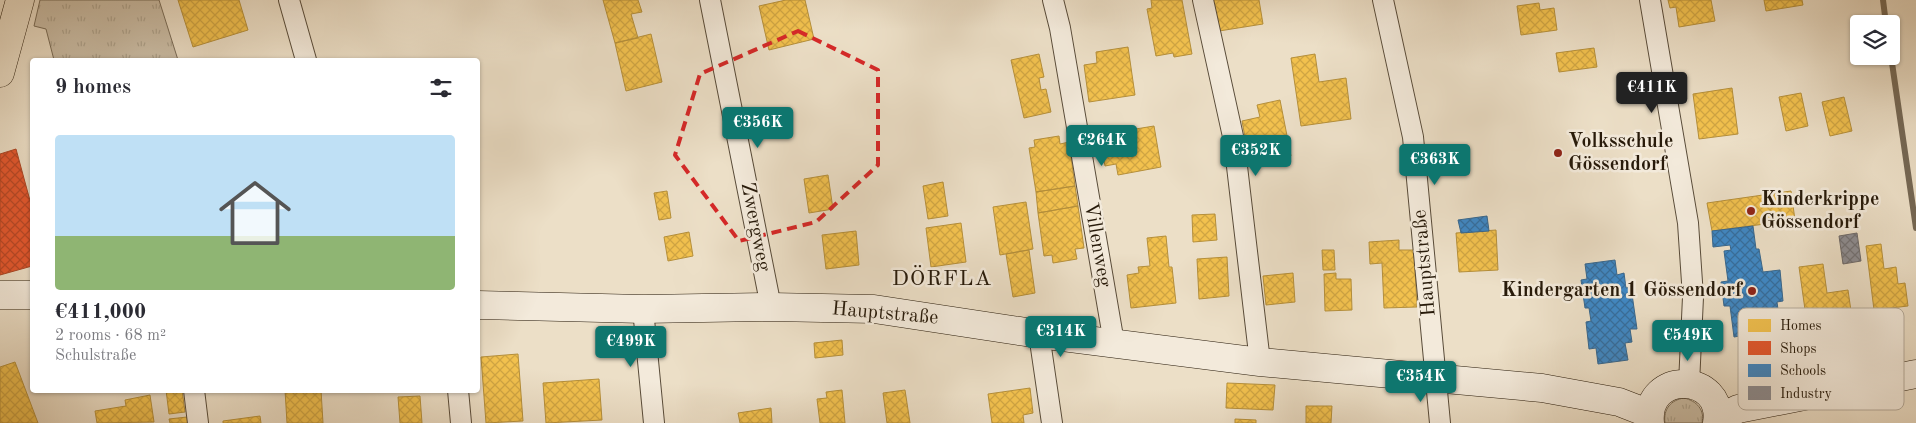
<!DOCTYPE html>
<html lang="en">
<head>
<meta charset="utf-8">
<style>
  :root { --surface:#fff; --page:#f2f2f3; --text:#2b2b33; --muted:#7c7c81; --accent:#0f766e }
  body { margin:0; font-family:"Old Standard TT",serif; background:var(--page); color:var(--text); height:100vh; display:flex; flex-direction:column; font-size:19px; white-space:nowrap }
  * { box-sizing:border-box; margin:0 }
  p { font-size:16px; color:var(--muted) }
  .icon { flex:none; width:28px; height:28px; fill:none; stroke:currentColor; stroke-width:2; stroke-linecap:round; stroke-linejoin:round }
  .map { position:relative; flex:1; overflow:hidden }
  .panel { position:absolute; left:30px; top:58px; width:450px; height:335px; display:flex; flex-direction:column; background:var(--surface); border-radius:5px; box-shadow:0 1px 4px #0004 }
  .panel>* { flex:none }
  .controls { position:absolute; left:1850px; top:15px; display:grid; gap:10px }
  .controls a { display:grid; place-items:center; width:50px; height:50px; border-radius:5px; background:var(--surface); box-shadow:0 1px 4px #0004; font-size:25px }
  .price { position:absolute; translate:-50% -42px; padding:0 11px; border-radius:5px; background:var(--accent); color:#fff; font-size:16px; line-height:32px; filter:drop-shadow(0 1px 2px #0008) }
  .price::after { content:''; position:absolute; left:50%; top:30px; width:15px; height:11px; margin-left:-8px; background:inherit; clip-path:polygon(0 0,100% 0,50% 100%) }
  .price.active { background:#222; color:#fff }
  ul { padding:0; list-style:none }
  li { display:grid; align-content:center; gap:10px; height:265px; padding:0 25px }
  li span { display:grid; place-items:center; height:155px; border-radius:5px; color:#555 }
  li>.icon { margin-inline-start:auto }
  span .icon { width:90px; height:90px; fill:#fffc; stroke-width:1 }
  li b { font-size:21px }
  h2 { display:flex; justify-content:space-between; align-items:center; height:60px; padding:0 25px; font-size:21px }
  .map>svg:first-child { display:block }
  .grass { fill:url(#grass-tufts); stroke:#796c58 }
  .homes { fill:url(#homes-cross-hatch); stroke:#b58f3a }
  .shops { fill:url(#shops-cross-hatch); stroke:#ab4523 }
  .schools { fill:url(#schools-cross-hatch); stroke:#38678d }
  .industry { fill:url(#industry-cross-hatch); stroke:#6e6a69 }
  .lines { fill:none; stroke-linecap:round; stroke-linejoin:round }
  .stream { stroke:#756855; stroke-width:6 }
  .minor-casing { stroke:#584b39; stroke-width:22 }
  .secondary-casing { stroke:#271a0a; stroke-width:29 }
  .primary-casing { stroke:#271a0a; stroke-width:29 }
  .minor { stroke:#f3eadb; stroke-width:20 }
  .secondary { stroke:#f3eadb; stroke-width:28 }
  .primary { stroke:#ecdfc7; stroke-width:28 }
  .marked { fill:none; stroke:#d62828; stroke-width:4; stroke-dasharray:10 6; stroke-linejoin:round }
  .poi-dot { fill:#8f2418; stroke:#f3eadb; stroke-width:2 }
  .labels { text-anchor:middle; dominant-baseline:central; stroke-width:5; stroke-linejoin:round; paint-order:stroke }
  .poi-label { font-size:20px; font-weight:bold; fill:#271a0a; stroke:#f3eadb; text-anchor:start }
  .street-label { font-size:20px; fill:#271a0a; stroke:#f3eadb }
  .quarter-label { font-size:22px; letter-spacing:1px; fill:#271a0a; stroke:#f3eadb }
  .key { fill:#f3eadb; stroke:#b6ac9c; stroke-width:1 }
  .key-label { font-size:14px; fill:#271a0a }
</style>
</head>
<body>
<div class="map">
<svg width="1916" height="423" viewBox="0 0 1916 423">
  <defs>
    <pattern id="grass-tufts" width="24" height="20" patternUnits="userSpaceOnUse" patternTransform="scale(1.25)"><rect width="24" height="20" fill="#cbbea7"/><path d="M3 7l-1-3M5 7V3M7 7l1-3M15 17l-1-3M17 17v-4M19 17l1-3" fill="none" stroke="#aea38e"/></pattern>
    <pattern id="homes-cross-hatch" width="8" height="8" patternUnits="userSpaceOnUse" patternTransform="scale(1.25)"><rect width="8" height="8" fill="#f2c14e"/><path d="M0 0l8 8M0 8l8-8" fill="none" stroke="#d0a543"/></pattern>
    <pattern id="shops-cross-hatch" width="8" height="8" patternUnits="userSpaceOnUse" patternTransform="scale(1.25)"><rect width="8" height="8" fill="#e4572e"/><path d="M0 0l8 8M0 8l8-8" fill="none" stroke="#b94725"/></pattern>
    <pattern id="schools-cross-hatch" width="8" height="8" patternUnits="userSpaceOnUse" patternTransform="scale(1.25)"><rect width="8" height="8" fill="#3f88c5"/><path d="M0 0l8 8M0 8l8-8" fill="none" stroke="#356e9e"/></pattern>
    <pattern id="industry-cross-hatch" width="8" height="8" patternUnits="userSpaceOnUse" patternTransform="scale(1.25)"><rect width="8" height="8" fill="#8d8d92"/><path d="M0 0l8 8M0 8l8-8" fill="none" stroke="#737275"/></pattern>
  </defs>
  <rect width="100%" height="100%" fill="#ecdfc7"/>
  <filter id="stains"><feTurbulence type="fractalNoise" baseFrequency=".004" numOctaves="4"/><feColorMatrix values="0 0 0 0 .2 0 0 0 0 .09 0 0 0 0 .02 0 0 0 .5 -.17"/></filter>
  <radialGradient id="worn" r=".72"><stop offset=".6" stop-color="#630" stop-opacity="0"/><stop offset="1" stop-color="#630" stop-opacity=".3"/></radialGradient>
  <path class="grass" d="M40,0H159L178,60H54L46,29L34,26Z
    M1684,398C1697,401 1705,410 1702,423H1665C1663,409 1671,400 1684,398Z"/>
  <path class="homes" d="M178,0H239L248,30L193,47Z
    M603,0H638L642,12L631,14L638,38L615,43Z
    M786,0H805L814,39L769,50L759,6Z
    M1151,0H1182L1192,54L1174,57L1173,53L1156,56L1147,9L1152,8Z
    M1213,0H1259L1263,24L1219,31Z
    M1668,0H1711L1715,21L1679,27L1676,7L1670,8Z
    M1764,0H1802L1803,5L1766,11Z
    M1539,3L1540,10L1554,8L1557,30L1521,35L1517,6Z
    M651,34L662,82L626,91L615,43Z
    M1128,47L1135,95L1089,102L1084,65L1097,63L1096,52Z
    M1594,48L1597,67L1559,72L1556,53Z
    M1039,54L1044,77L1039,78L1041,90L1046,89L1051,112L1024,118L1011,60Z
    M1315,54L1319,82L1346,78L1351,119L1301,126L1291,58Z
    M1732,88L1738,134L1699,139L1693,94Z
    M1801,93L1808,126L1786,131L1779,97Z
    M1844,97L1852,131L1830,136L1822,102Z
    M1280,100L1291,156L1250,164L1242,121L1260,117L1257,105Z
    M1154,126L1161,167L1118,175L1116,164L1105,166L1099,135Z
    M1059,136L1060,144L1069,142L1075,186L1036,192L1029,148L1035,147L1034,140Z
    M828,175L833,209L809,213L804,179Z
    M943,182L948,216L928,219L923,186Z
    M1075,186L1078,206L1038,213L1036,192Z
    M667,191L671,218L659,220L654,193Z
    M1791,191L1795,220L1712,231L1707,203Z
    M1026,202L1033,249L1000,255L993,207Z
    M1078,206L1084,248L1075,249L1077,259L1053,263L1052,255L1044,256L1038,213Z
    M1215,214L1217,240L1193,242L1192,215Z
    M961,223L966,262L931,267L926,228Z
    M1496,230L1498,270L1459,272L1456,233Z
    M856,231L859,265L826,269L822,235Z
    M689,232L693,256L668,261L664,237Z
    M1166,236L1169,267H1172L1176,303L1131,308L1127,275L1139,273L1138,267L1150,266L1147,238Z
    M1399,240V250H1414L1417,307L1384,308L1382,263L1370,264L1369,242Z
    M1881,244L1884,269L1896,267L1898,284L1905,283L1908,306L1874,310L1866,246Z
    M1029,250L1035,293L1013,297L1006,254Z
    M1322,250H1334L1335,270H1323Z
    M1227,257L1229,296L1199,299L1197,259Z
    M1823,264L1827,293L1848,290L1853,325L1808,331L1799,267Z
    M1293,273L1295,302L1266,305L1263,276Z
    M1336,273V279H1351L1352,310L1325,311L1324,274Z
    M842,340L843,355L815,358L814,343Z
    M518,354L523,421L486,423L481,357Z
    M15,362L38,423H0V367Z
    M599,379L602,420L546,423L543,383Z
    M1227,383L1275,385L1273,410L1226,408Z
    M1030,388L1033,413L1023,415L1024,423H992L988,394Z
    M166,390H182L185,412L169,414Z
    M285,390H321L323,423H287Z
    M842,390L845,423H820L817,399L827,398L826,392Z
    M905,390L910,423H887L883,393Z
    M150,395L154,422L97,423L95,411L126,406L125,400Z
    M420,396L422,423H400L398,397Z
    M1306,406H1332L1331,423H1306Z
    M771,408L772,423H740L738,413Z
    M260,416L261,423H223V421Z
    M187,417L188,423H170L169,419Z
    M1235,419L1256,420V423H1235Z"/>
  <path class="shops" d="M16,149L32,208V266L0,275V154Z"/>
  <path class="schools" d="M1487,216L1489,231L1461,233L1458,220Z
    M1753,226L1756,249H1759L1763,272L1780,270L1783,301L1777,302L1781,332L1768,334L1769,340L1761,341L1763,349L1750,351L1749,343L1741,344L1740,336L1734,337L1730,306H1724L1721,282L1728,281L1724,251L1731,250L1730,245L1713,247L1712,231Z
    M1615,260L1617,275L1624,273L1626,288L1631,287L1637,329H1630L1632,342L1625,343L1628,360L1598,364L1596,348L1589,349L1586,322L1591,321L1589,308H1585L1581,280L1587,279L1585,264Z"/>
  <path class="industry" d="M1857,233L1861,261L1843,264L1839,236Z"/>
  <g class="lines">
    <path class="stream" d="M1883,0L1886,24
      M1891,56L1916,228"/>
    <g class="minor-casing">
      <path id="minor" d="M289,0L306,60
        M710,0L771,307
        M1053,0L1060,28L1114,343
        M1203,0L1234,141L1260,362
        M1383,0L1413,137L1440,423
        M1650,0L1688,223L1693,297L1689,384
        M643,309L654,423
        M1039,334L1052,423
        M194,390L198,423
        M458,390L461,423"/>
    </g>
    <g class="secondary-casing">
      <path id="secondary" d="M0,295H32
        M478,305L643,309L771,307L874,309L1039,334L1260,362L1542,388L1619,402L1650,414
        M1718,419L1738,409L1916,374
        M1650,423C1645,369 1725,373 1717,423"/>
    </g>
    <g class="primary-casing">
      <path id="primary" d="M0,73L20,0"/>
    </g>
    <use href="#minor" class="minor"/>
    <use href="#secondary" class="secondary"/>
    <use href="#primary" class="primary"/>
  </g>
  <path class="marked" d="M798,31L878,70V165L816,222L739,241L675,155L700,74Z"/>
  <g class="poi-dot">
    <circle cx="1558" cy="153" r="5"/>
    <circle cx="1751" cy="211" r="5"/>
    <circle cx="1752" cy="291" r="5"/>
  </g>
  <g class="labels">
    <g class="poi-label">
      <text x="1568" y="142">Volksschule<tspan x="1568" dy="23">Gössendorf</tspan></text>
      <text x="1761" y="200">Kinderkrippe<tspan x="1761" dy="23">Gössendorf</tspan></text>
      <text x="1742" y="291" text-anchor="end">Kindergarten 1 Gössendorf</text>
    </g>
    <g class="street-label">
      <text transform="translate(755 227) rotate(79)">Zwergweg</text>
      <text transform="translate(1097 245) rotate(80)">Villenweg</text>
      <text transform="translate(1425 263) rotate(-95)">Hauptstraße</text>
      <text transform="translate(885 314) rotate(5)">Hauptstraße</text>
    </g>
    <g class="quarter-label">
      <text x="942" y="279">DÖRFLA</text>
    </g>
  </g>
  <rect x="1738" y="308" width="166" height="102" rx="8" class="key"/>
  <rect x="1748" y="319" width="23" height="13" fill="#f2c14e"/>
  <rect x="1748" y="341" width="23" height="14" fill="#e4572e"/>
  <rect x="1748" y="364" width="23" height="13" fill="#3f88c5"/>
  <rect x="1748" y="386" width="23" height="14" fill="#8d8d92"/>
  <g class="key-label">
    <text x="1780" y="330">Homes</text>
    <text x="1780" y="353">Shops</text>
    <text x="1780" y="375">Schools</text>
    <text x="1780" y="398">Industry</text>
  </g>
  <rect width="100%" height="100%" filter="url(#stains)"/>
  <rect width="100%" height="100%" fill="url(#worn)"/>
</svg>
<div class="controls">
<a><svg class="icon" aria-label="layers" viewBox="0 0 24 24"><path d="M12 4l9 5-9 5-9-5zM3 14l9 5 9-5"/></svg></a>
</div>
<b class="price active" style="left:1652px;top:114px">€411K</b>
<b class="price" style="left:758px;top:149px">€356K</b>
<b class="price" style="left:1102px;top:167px">€264K</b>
<b class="price" style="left:1256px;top:177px">€352K</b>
<b class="price" style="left:1435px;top:186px">€363K</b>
<b class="price" style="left:1061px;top:358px">€314K</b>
<b class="price" style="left:1688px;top:362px">€549K</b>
<b class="price" style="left:631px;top:368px">€499K</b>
<b class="price" style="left:1421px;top:403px">€354K</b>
<section class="panel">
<h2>9 homes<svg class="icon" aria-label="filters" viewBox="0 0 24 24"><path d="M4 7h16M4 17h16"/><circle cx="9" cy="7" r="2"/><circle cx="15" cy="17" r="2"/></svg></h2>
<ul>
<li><span style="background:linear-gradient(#bfe0f5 65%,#8fb573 0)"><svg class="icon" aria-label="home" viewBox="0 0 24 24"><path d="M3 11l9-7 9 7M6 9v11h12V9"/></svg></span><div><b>€411,000</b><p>2 rooms · 68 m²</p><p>Schulstraße</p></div></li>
</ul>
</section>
</div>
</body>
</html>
